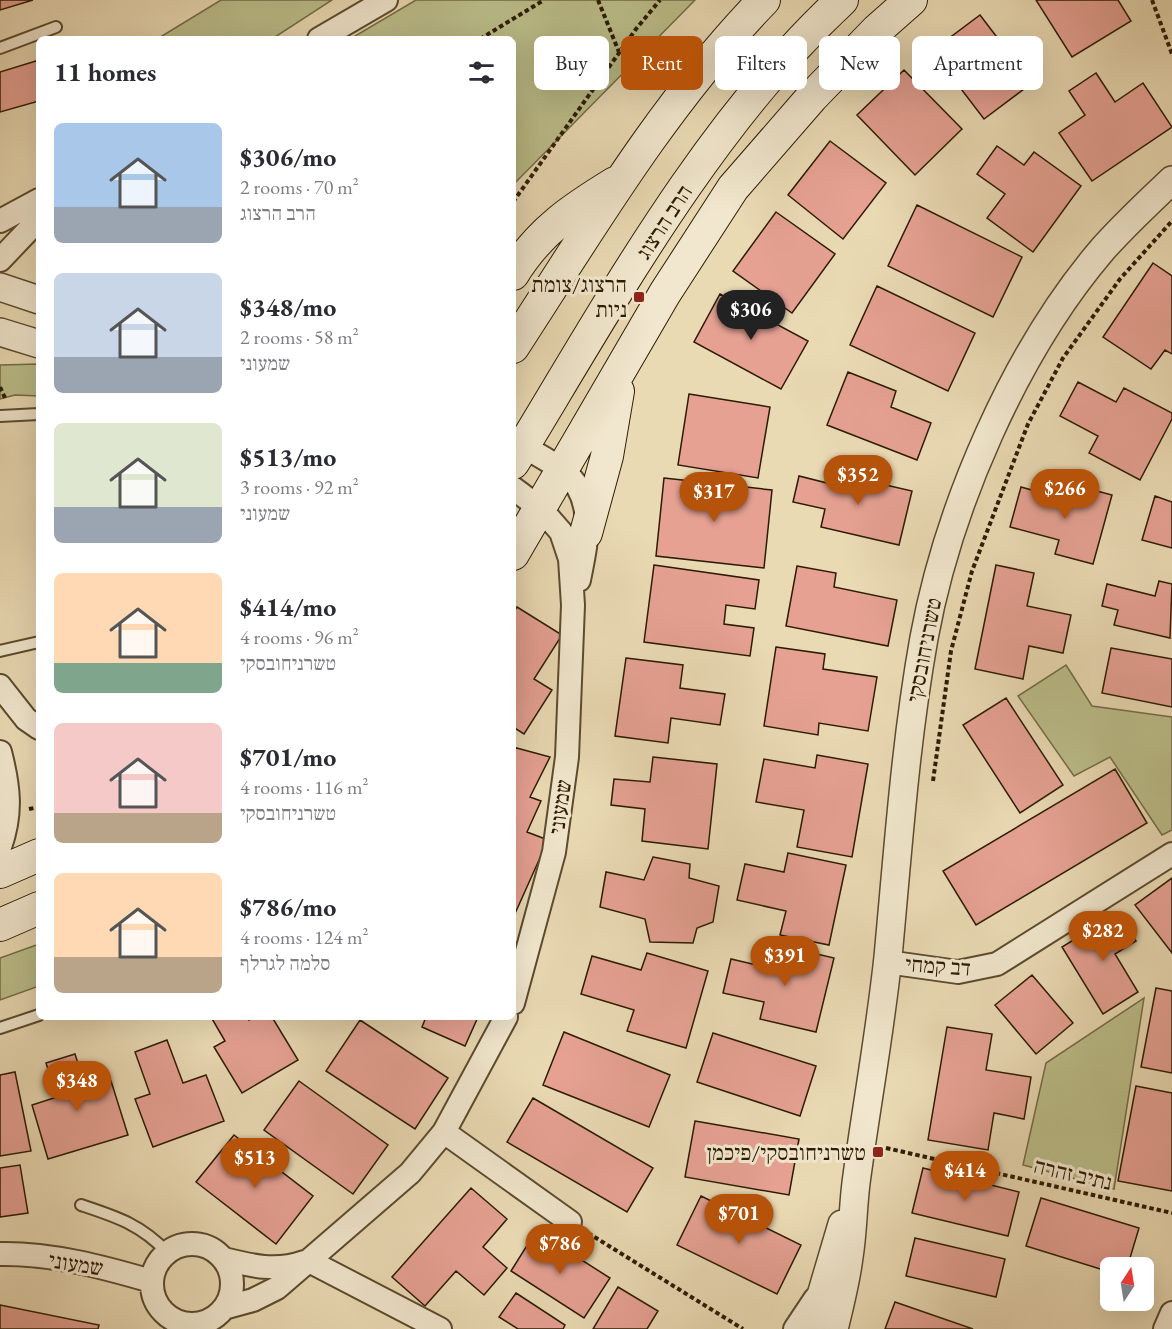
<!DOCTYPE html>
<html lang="en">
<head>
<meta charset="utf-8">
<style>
  :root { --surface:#fff; --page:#f2f2f3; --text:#2b2b33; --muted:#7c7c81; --accent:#b45309 }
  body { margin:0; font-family:"EB Garamond","Frank Ruhl Libre",serif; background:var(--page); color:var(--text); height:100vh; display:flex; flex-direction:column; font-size:22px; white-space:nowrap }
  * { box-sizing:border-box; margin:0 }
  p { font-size:20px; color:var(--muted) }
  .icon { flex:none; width:33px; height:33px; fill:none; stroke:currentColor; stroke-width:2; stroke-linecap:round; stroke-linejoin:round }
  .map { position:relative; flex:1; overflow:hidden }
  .drawer { position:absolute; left:36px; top:36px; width:480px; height:984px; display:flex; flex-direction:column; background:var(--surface); border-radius:9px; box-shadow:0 6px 24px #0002 }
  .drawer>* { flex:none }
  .hud { position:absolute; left:534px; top:36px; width:548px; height:54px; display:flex; gap:12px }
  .needle { width:39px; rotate:12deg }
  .buttons { position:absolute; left:1100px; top:1257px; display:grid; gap:12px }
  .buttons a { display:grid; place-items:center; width:54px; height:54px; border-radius:9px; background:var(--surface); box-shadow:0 6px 24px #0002; font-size:30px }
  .price { position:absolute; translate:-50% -51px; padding:0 14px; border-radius:21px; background:var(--accent); color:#fff; font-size:20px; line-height:39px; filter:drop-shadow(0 2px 3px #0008) }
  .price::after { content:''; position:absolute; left:50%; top:36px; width:18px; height:14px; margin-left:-9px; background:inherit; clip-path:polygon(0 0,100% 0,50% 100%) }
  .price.selected { background:#222; color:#fff }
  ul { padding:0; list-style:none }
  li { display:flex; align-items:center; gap:18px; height:150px; padding:0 18px }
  li span { display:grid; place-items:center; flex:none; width:168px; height:120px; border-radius:9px; color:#555 }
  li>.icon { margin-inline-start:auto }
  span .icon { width:72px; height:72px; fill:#fffc; stroke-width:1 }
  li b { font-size:26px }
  h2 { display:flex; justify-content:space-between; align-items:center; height:72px; padding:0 18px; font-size:26px }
  .tag { padding:0 21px; border-radius:9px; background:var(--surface); box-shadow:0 6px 24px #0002; font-size:21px; line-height:54px }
  .tag.selected { background:var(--accent); color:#fff }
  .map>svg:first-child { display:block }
  .green { fill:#bbbe8a; stroke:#746c46; stroke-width:1.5 }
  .building { fill:#e6a193; stroke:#2c1b02; stroke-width:1.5 }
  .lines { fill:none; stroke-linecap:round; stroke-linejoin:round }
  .service-casing { stroke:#5c4b2e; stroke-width:14 }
  .minor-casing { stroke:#5c4b2e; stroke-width:26 }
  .tertiary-casing { stroke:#5c4b2e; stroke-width:30 }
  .secondary-casing { stroke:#2c1b02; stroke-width:34 }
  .path { stroke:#2c1b02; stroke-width:4; stroke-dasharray:4.5 3; stroke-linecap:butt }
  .service { stroke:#f1e7ce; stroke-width:10 }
  .minor { stroke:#f1e7ce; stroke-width:22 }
  .tertiary { stroke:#f1e7ce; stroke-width:27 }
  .secondary { stroke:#f1e7ce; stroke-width:32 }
  .poi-dot { fill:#8f2418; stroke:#f1e7ce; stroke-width:2 }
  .labels { text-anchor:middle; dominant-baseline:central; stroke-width:6; stroke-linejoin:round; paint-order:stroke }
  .street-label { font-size:22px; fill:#2c1b02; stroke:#f1e7ce }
  .poi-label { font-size:22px; fill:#2c1b02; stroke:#f1e7ce; text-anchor:end }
</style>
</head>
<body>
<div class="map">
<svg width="1172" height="1329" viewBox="0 0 1172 1329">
  <rect width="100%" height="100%" fill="#eadab4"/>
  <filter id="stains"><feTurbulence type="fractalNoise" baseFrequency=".00333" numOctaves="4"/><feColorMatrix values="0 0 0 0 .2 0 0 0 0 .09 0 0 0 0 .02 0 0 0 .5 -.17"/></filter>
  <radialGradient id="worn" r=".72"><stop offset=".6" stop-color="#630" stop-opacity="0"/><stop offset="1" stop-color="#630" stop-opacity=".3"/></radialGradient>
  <path class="green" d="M221,0H332L272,39H157Z
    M416,0H695L513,185V39H350Z
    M39,364V396L15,395L0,399V365Z
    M1066,665L1092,706L1172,717V830L1162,835L1110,757L1074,776L1018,696Z
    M39,944V986L0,1000V958Z
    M1144,998L1114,1189L1023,1165L1046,1063Z"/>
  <path class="building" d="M0,0H33L0,10Z
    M1036,0H1118L1131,21L1072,57Z
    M980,15L1032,83L984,119L932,51Z
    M39,60V101L0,112V72Z
    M904,70L962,129L915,175L857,115Z
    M1096,73L1115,102L1143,83L1172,127L1092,181L1059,133L1085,115L1069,91Z
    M830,141L886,183L843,239L788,195Z
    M997,146L1024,165L1034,152L1081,186L1033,252L987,218L1005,194L977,174Z
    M917,205L1022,257L993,317L888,266Z
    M776,212L835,254L792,313L733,271Z
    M1153,263L1172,276V354L1165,350L1151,369L1103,337Z
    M877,286L975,333L948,391L850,345Z
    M720,294L808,341L781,389L694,342Z
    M848,372L896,391L891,407L931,423L917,460L827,425Z
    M1078,382L1116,402L1124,388L1172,413V419L1140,480L1089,453L1098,436L1060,416Z
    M689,394L770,407L758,478L678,465Z
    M834,473L912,491L899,545L821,527L825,509L793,502L799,476L831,484Z
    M664,478L772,490L764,568L656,556Z
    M1078,486L1112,495L1093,564L1055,554L1059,540L1010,527L1021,487L1074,502Z
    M1155,496L1172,502V548L1142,540Z
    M654,565L759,580L755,609L726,605L724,624L754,628L750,656L644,642Z
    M996,565L1034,573L1027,606L1071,615L1063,653L1029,646L1023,679L975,669Z
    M797,566L836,573L834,587L897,600L888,646L786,626Z
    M1159,581L1172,584L1170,638L1114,625L1118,610L1102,606L1107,584L1155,596Z
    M517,607L562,635L534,679L552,690L524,734L513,727V613Z
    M776,647L825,654L823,669L877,677L868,731L819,723L818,735L764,726Z
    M1111,648L1172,659V707L1102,693Z
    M626,658L683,665L680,688L725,694L720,725L671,718L668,743L615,736Z
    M1006,698L1063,785L1020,813L963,725Z
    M513,747L550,757L530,797L541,801L527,832L548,840L513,918Z
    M817,755L868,764L852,857L797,847L804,810L756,802L764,759L815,768Z
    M653,757L717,764L708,849L642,841L645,809L611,805L614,779L650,782Z
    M1115,769L1147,823L976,925L943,871Z
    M788,853L846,865L829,945L780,935L786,911L737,900L745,864L784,872Z
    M653,857L690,864L689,878L719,886L713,922L697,928L693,943L650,942L645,919L600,907L606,872L644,880Z
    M1172,878V953L1135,905Z
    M1117,913L1136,941L1115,954L1138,992L1103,1014L1062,947Z
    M783,946L834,958L816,1032L760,1019L764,1002L723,993L731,959L778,970Z
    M647,953L708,971L686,1048L627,1031L634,1010L581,994L592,956L641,970Z
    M1032,975L1073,1023L1036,1054L995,1005Z
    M1156,988L1172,991V1073L1141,1067Z
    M211,1017H247L249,1020L255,1017H272L298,1060L242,1093L214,1047L225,1041Z
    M426,1017H478L465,1046L422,1027Z
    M360,1020L448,1078L415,1129L326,1071Z
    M947,1027L992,1034L986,1070L1031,1077L1024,1119L994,1113L988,1150L928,1140Z
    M564,1032L670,1075L649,1127L543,1085Z
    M713,1033L816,1066L800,1116L697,1082Z
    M167,1040L183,1083L206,1075L224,1121L153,1147L135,1099L150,1094L135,1052Z
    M75,1054L86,1089L111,1081L128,1135L48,1159L32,1105L57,1097L46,1063Z
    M15,1072L31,1151L0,1156V1075Z
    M299,1081L388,1145L353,1194L264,1130Z
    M1136,1086L1172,1093V1191L1118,1181Z
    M533,1098L653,1168L627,1212L507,1142Z
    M695,1121L799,1139L789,1195L685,1177Z
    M234,1135L313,1196L276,1244L196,1182Z
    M20,1165L28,1213L0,1217V1168Z
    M923,1168L1019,1192L1008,1236L912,1213Z
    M471,1188L507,1219L483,1247L507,1268L484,1295L456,1271L425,1306L392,1277Z
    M701,1196L801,1245L777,1294L677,1245Z
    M1041,1198L1139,1228L1127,1268H1110V1272L1026,1246Z
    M536,1231L610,1278L584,1318L511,1271Z
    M915,1238L1005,1259L996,1297L906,1276Z
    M618,1287L658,1311L647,1329H593Z
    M516,1293L565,1325L563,1329H518L499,1317Z
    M895,1302L973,1329H885Z
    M0,1305L99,1325L98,1329H0Z"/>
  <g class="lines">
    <g class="service-casing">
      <path id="service" d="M0,48L56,27
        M0,416L39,414
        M0,651L39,642
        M0,1028L39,1015
        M81,1205C117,1217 140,1224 167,1252"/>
    </g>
    <g class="minor-casing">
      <path id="minor" d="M319,39L386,0
        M0,221L39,200
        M0,260L39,219
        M523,446C536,454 551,461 563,471C598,497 586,544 579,580
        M513,488L541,509L561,532L570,559L573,605L567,757L554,852L513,1003
        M0,686L26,719L39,728
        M0,752C9,787 12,813 0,847
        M887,962L958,972L997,964L1172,854
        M444,1132L570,1222
        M152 1284a40 40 0 1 1 80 0a40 40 0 1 1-80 0Z
        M0,1254C51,1253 103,1267 151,1281
        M224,1259C252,1266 276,1272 304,1262
        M309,1261L440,1329
        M224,1308L253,1300L277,1288L410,1173L444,1132L506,1017
        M795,1329L815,1299
        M1165,1329L1172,1313"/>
    </g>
    <g class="tertiary-casing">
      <path id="tertiary" d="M0,287L39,300
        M0,332L39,344
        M811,1329L842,1224
        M834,1329C840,1305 846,1281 849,1257C853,1232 853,1207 856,1183C866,1108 880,1033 888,957C898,851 905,744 924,638C948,507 1015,352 1102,250C1124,225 1148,203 1172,180"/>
    </g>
    <g class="secondary-casing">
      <path id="secondary" d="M513,274C539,231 574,208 615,183
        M513,347C591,227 664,103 764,0
        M513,463C608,307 707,125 842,0
        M586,533L607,456L618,391
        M513,554L665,293L733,188L812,97L877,30L911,0
        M0,872L39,855
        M0,925L39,908"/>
    </g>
    <path class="path" d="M598,0L619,52
      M1152,0L1172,54
      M480,39L544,0
      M513,202L636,29L660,0
      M0,387L5,398
      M933,781L951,651L972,571L1028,424L1063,358L1120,279L1172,221
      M29,809L39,807
      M886,1148L1172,1213
      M588,1233L743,1329"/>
    <use href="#service" class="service"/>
    <use href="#minor" class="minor"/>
    <use href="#tertiary" class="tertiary"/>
    <use href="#secondary" class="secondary"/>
  </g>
  <g class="poi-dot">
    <rect x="633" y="291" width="12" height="12" rx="3"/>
    <rect x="872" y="1146" width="12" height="12" rx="3"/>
  </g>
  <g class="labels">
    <g class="street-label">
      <text transform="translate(664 222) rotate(-57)">הרב הרצוג</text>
      <text transform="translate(924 650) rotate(-79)">טשרניחובסקי</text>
      <text transform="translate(560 807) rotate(-82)">שמעוני</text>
      <text transform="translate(938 966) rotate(4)">דב קמחי</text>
      <text transform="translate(1073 1174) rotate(13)">נתיב זהרה</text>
      <text transform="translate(76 1264) rotate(9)">שמעוני</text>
    </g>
    <g class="poi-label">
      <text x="627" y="284">הרצוג/צומת<tspan x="627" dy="25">ניות</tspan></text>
      <text x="866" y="1152">טשרניחובסקי/פיכמן</text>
    </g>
  </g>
  <rect width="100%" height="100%" filter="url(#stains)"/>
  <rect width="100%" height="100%" fill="url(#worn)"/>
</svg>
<div class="buttons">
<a><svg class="needle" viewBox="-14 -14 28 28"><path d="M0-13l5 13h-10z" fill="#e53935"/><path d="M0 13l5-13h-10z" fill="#7c7c81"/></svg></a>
</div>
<b class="price selected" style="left:751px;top:341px">$306</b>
<b class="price" style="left:858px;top:506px">$352</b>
<b class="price" style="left:1065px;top:520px">$266</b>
<b class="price" style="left:714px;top:523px">$317</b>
<b class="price" style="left:1103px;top:962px">$282</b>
<b class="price" style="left:785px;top:987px">$391</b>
<b class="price" style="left:77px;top:1112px">$348</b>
<b class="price" style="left:255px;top:1189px">$513</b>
<b class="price" style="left:965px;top:1202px">$414</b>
<b class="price" style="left:739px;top:1245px">$701</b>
<b class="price" style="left:560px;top:1275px">$786</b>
<div class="hud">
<a class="tag">Buy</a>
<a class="tag selected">Rent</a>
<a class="tag">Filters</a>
<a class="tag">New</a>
<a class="tag">Apartment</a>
</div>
<section class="drawer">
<h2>11 homes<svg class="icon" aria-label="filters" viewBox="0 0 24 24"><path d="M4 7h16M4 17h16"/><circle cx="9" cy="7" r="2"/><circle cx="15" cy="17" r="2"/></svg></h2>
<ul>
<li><span style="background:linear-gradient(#a9c7e8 70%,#9aa5b1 0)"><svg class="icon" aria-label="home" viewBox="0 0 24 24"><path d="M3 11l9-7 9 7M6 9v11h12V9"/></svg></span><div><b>$306/mo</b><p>2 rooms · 70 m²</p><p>הרב הרצוג</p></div></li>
<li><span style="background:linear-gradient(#c9d6e8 70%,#9aa5b1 0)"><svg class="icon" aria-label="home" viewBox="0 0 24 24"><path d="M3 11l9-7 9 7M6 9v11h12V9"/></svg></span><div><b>$348/mo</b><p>2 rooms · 58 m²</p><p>שמעוני</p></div></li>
<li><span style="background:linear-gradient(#dfe7d0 70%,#9aa5b1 0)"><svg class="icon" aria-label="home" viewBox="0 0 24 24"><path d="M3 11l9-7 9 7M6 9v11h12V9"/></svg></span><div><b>$513/mo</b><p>3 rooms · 92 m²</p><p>שמעוני</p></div></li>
<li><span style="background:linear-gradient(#ffd9b3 75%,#7fa58c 0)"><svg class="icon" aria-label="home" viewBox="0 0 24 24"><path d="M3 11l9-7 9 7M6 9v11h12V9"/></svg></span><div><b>$414/mo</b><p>4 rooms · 96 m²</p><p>טשרניחובסקי</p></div></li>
<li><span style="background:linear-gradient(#f6c9c9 75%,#b9a48a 0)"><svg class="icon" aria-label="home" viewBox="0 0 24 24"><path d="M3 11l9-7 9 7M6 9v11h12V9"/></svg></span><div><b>$701/mo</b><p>4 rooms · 116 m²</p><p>טשרניחובסקי</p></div></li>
<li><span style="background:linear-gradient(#ffd9b3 70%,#b9a48a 0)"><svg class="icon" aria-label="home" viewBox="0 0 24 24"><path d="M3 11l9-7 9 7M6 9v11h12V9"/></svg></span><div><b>$786/mo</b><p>4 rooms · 124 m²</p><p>סלמה לגרלף</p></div></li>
</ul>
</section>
</div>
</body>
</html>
